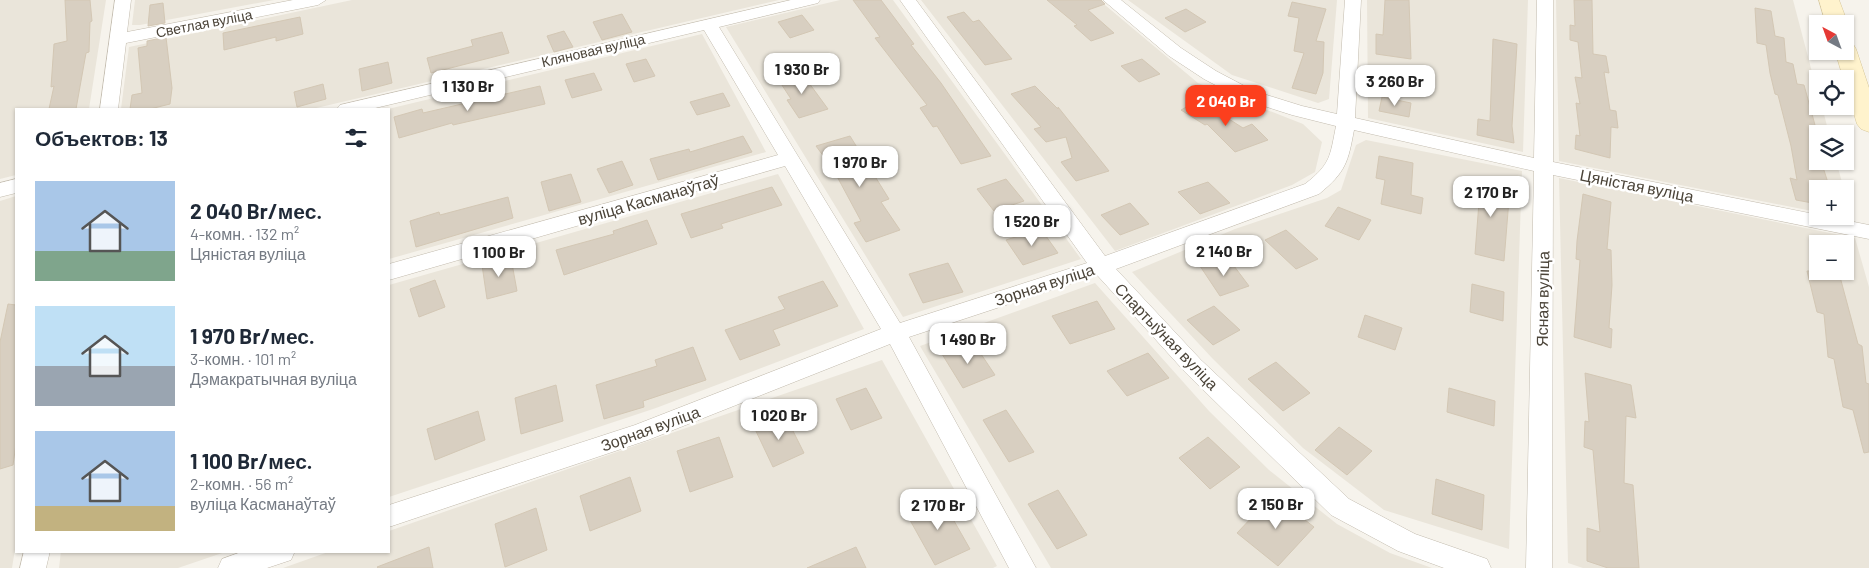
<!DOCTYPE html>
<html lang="ru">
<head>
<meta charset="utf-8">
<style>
  :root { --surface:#fff; --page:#f6f6f7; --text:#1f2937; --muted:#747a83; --accent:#fc3f1d }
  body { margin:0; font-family:Barlow,sans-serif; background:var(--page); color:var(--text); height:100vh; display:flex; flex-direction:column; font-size:19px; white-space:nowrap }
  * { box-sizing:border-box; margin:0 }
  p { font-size:16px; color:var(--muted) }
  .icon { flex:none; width:28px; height:28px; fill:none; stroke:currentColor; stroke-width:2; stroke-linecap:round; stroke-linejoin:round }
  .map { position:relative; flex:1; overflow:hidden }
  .side { position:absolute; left:15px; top:108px; width:375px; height:445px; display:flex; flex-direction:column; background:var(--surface); border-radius:0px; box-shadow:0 1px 4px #0004 }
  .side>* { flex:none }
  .needle { width:32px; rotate:319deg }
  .fabs { position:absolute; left:1809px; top:15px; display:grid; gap:10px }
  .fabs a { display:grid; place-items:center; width:45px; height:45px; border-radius:0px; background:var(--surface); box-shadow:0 1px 4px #0004; font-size:25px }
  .price { position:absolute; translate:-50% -42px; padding:0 11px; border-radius:10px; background:#fff; color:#222; font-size:16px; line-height:32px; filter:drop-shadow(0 1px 2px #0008) }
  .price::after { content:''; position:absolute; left:50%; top:30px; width:15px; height:11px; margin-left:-8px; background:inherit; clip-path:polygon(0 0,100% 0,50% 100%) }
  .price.active { background:var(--accent); color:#fff }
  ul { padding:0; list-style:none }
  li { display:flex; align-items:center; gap:15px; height:125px; padding:0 20px }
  li span { display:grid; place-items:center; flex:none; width:140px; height:100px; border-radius:0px; color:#555 }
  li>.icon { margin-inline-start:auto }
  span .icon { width:60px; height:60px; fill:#fffc; stroke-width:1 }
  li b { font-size:21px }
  h2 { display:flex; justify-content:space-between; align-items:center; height:60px; padding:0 20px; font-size:21px }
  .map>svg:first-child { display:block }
  .residential { fill:#eae5da; fill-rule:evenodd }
  .building { fill:#d8cfc1; stroke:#d3c7b4 }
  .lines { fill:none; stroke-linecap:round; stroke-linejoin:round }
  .street-casing { stroke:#c2bbae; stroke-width:1 }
  .secondary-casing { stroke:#d6c79b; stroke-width:1 }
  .street { fill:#fff; fill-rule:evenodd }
  .secondary { fill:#fff3cd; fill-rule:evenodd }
  .labels { text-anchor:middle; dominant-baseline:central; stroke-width:5; stroke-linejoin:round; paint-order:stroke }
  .far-street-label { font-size:14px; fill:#4b4439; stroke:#fff }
  .street-label { font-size:16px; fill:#4b4439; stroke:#fff }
</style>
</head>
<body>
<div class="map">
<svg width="1869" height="568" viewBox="0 0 1869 568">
  <rect width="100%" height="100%" fill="#f6f3ec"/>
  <path class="residential" d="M0,0H106L89,109H16V175L0,179Z
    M135,0H274L140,25H132Z
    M352,0H779L312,109H121L129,47Z
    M840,0H893L1081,259L903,317L726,27Z
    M921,0H1099L1198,83L1303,124L1322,142L1315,172L1292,185L1115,251Z
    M1128,0H1337L1329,99L1318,103L1232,75Z
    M1367,0H1528L1523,152L1368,118Z
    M1556,0H1793L1817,91L1818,106H1822L1829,134H1818V161H1836L1844,189H1818L1817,212L1559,161Z
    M702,34L766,152L389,259L388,109Z
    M1366,140L1522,171L1509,549L1384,510L1303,448L1212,358L1132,272L1235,229L1327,198L1341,190L1356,145Z
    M778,174L864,329L656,408L389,497V285Z
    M1559,178L1855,238L1869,287V568H1583L1568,563ZM1818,244H1845V271H1818Z
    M16,196V543L12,568H0V201Z
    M1095,283L1209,411L1269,470L1337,524L1390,553L1432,568H1051L920,346Z
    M882,360L997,566L993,568H283L331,551H389V531Z
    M61,551H228L178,568H59Z"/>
  <path class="building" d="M65,0H90L92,21L90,22L89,52L86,53L76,109H49L54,86L51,87L54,44L67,41Z
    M853,0H881L914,44L911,45L941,83L991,156L961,164L937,126L933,127L920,108L927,105L875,38L880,37Z
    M1047,0H1101L1105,4L1088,10L1114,33L1091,41L1074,26L1077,25Z
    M1385,0H1409L1411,59L1376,54V34L1383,35Z
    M1574,0H1592L1593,54L1606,56L1609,73L1604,72L1610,110L1616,111L1618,128L1611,127L1610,158L1575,149L1576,135L1580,136L1576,103L1580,104L1575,77L1582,78L1578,42L1570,40V25L1575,26Z
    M1292,2L1326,9L1316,41L1324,42L1323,73L1316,94L1292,88L1304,53L1294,51L1299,18L1288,16Z
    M163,3L165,23L148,26L150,5Z
    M1755,8L1771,11L1775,36L1784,38L1786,62L1793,64L1797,84L1804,85L1818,136V161H1821L1830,189H1818V204L1796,200L1790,178L1797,180L1791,146L1778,95L1775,94L1770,73L1766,45L1757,43Z
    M1186,9L1206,22L1185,32L1165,18Z
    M964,12L973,22L979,20L1012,59L985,65L947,17Z
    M622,14L632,32L602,40L593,22Z
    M802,15L814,30L790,38L778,22Z
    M300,17L303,34L276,41V37L224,50L223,33Z
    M564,31L573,47L554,52L547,36Z
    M502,32L509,53L431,73L427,58L473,46L471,40Z
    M166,37L172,88L170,104L150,109H130L132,95L142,93L138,48L147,46V41Z
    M1493,39L1517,44L1512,126L1514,143L1477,135L1478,119L1490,121Z
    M646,59L655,76L634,82L626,64Z
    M1142,59L1160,74L1139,82L1121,66Z
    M388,62L392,83L362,91L359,69Z
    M801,72L828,109L799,118L787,100L791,99L778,79Z
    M594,73L602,90L572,98L565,80Z
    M323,84L326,99L297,107L294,92Z
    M540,86L545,104L453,125L452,123L399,138L394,117L422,109L423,113Z
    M1035,86L1058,109V107L1109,171L1076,181L1061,162L1072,158L1066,137L1046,142L1034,129L1041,127L1011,94Z
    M723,93L730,106L697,115L690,102Z
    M1382,97L1411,103L1409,117L1379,111Z
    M1199,100L1243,128L1252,124L1268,140L1235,152L1207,124L1205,125L1181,110Z
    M743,136L752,152L658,180L650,159L689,149L690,152Z
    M850,136L889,199L881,202L900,230L866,242L854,223L861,221L833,169L816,146Z
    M1379,156L1413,163L1411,195L1423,198L1421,214L1381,204L1385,180L1376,178Z
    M622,161L633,185L609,193L597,169Z
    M571,174L581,202L549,211L541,182Z
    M1473,178L1510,187L1504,261L1475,254L1479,202L1471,200Z
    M1006,179L1024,201L994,211L977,189Z
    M1208,182L1230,203L1200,214L1178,192Z
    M772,187L782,205L721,224L723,228L691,238L681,214Z
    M1583,194L1611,202L1607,249L1611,250L1612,285L1609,328L1612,329L1611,348L1574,337L1580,260L1576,259L1577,241Z
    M508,197L513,218L416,247L410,221L439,212L440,215Z
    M1130,203L1149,224L1120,235L1101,215Z
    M1338,207L1371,220L1359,240L1325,226Z
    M647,220L657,244L564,275L556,250L614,234L613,231Z
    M1041,229L1058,253L1023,265L1006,240Z
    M1286,230L1318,259L1296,269L1265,240Z
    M1845,249H1847L1853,276L1839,273L1858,344L1862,346L1866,383L1869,384V452L1864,453L1853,410L1843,407L1834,359L1828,357L1824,314L1817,312L1807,271H1845Z
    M511,258L517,291L487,299L482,265Z
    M1228,258L1249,286L1220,296L1200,266Z
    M948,263L963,292L923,303L909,274Z
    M435,280L445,307L419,317L410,289Z
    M823,281L838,306L773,330L780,345L740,360L725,330L785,309L778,297Z
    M1472,284L1504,292L1503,321L1470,312Z
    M1097,301L1115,329L1070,344L1052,316Z
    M8,304L16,305V444L13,465L0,469V342Z
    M1214,306L1240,330L1213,345L1187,320Z
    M1365,315L1402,328L1395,350L1358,337Z
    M973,342L995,375L963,388L942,354Z
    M693,347L706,380L643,401L644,407L604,419L596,385L657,366L655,360Z
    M1148,353L1169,378L1127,396L1107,371Z
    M1276,362L1310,393L1283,411L1248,379Z
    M1585,373L1631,385L1636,418L1626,416L1624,483L1633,485L1639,568H1608L1587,561V528L1600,532L1593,450L1584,447L1585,421L1589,422Z
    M556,385L563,421L521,434L515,398Z
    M866,388L882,418L851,430L836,399Z
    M1449,388L1495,401L1494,426L1447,412Z
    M1006,410L1034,452L1009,462L983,420Z
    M478,411L485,440L435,460L427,429Z
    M785,415L804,453L773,467L754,427Z
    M1339,427L1372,451L1347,475L1315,450Z
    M719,437L733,477L690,492L677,451Z
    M1208,437L1240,467L1210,489L1179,458Z
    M630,477L641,511L590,531L580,496Z
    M1436,479L1484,495L1482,530L1432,514Z
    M1058,490L1087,535L1057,549L1028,504Z
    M1273,495L1314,527L1278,566L1237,533Z
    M941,498L970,549L935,565L906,513Z
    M536,508L547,550L505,567L495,524Z
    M429,547L433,568H378L377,567Z
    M856,547L866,568H807Z"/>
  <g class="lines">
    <g class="street-casing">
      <path id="street" d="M115,0H131L127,32L293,0H326L318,5L126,43L118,109H100Z
        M791,0H820L818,3L719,27L900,323L1087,263L900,0H916L1105,256L1305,184C1331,164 1330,156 1336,126L1292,115L1242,99L1204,79L1169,56L1103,0H1121L1181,48L1216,71L1254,91L1302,106L1337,114L1345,0H1361L1355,118L1534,158L1537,0H1553V162L1869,225V239L1553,175L1552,568H1526L1534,171L1354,130C1348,162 1346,172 1319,194L1116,269L1201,360L1349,499L1415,534L1487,559L1491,568H1444L1398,551L1331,515L1185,372L1097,275L909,337L1036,568H1009L890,344L648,440L389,527V505L635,425L881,329L785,166L389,280V264L778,155L704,30L371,109H337L340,105Z
        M16,179V193L0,197V183Z
        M24,551H50L46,568H20Z
        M244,551H295L291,560L267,568H218L222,559Z"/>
    </g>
    <g class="secondary-casing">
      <path id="secondary" d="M1819,0H1839L1848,24L1845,28V24H1826Z
        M1845,42L1853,44L1856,49L1869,88V132L1861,129L1857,124L1835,51H1845Z"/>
    </g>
    <use href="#street" class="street"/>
    <use href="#secondary" class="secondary"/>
  </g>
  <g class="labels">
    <g class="far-street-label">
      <text transform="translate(204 23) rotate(-11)">Светлая вуліца</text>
      <text transform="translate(593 50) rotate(-13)">Кляновая вуліца</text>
    </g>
    <g class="street-label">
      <text transform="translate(1637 185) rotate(11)">Цяністая вуліца</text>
      <text transform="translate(648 199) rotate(-16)">вуліца Касманаўтаў</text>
      <text transform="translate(1044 284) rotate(-18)">Зорная вуліца</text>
      <text transform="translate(1542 299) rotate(-89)">Ясная вуліца</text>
      <text transform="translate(1167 336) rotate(46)">Спартыўная вуліца</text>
      <text transform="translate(650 428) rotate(-20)">Зорная вуліца</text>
    </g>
  </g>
</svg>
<div class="fabs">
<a><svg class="needle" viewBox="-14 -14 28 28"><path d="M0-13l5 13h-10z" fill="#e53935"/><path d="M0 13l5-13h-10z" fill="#747a83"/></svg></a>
<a><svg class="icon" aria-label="locate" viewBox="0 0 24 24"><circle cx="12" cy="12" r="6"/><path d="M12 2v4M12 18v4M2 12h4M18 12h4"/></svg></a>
<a><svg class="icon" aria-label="layers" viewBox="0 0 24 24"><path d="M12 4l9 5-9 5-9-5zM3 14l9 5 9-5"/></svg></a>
<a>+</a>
<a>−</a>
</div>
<b class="price" style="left:802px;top:95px">1 930 Br</b>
<b class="price" style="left:1395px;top:107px">3 260 Br</b>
<b class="price" style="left:468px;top:112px">1 130 Br</b>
<b class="price active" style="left:1226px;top:127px">2 040 Br</b>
<b class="price" style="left:860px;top:188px">1 970 Br</b>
<b class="price" style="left:1491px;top:218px">2 170 Br</b>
<b class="price" style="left:1032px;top:247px">1 520 Br</b>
<b class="price" style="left:1224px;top:277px">2 140 Br</b>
<b class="price" style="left:499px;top:278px">1 100 Br</b>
<b class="price" style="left:968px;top:365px">1 490 Br</b>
<b class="price" style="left:779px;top:441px">1 020 Br</b>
<b class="price" style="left:1276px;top:530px">2 150 Br</b>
<b class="price" style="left:938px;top:531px">2 170 Br</b>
<section class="side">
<h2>Объектов: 13<svg class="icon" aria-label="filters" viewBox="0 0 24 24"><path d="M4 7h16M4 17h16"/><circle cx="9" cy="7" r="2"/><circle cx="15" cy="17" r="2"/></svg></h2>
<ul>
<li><span style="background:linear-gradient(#a9c7e8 70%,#7fa58c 0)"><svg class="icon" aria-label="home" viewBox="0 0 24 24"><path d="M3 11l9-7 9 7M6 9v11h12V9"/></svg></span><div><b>2 040 Br/мес.</b><p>4-комн. · 132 m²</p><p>Цяністая вуліца</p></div></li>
<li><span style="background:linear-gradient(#bfe0f5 60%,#9aa5b1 0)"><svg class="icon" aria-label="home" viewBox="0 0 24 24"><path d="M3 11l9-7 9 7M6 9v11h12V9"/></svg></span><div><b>1 970 Br/мес.</b><p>3-комн. · 101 m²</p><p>Дэмакратычная вуліца</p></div></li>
<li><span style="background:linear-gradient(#a9c7e8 75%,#c2b280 0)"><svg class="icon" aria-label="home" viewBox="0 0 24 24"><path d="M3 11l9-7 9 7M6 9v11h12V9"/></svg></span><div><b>1 100 Br/мес.</b><p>2-комн. · 56 m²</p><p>вуліца Касманаўтаў</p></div></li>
</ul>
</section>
</div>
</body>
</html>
